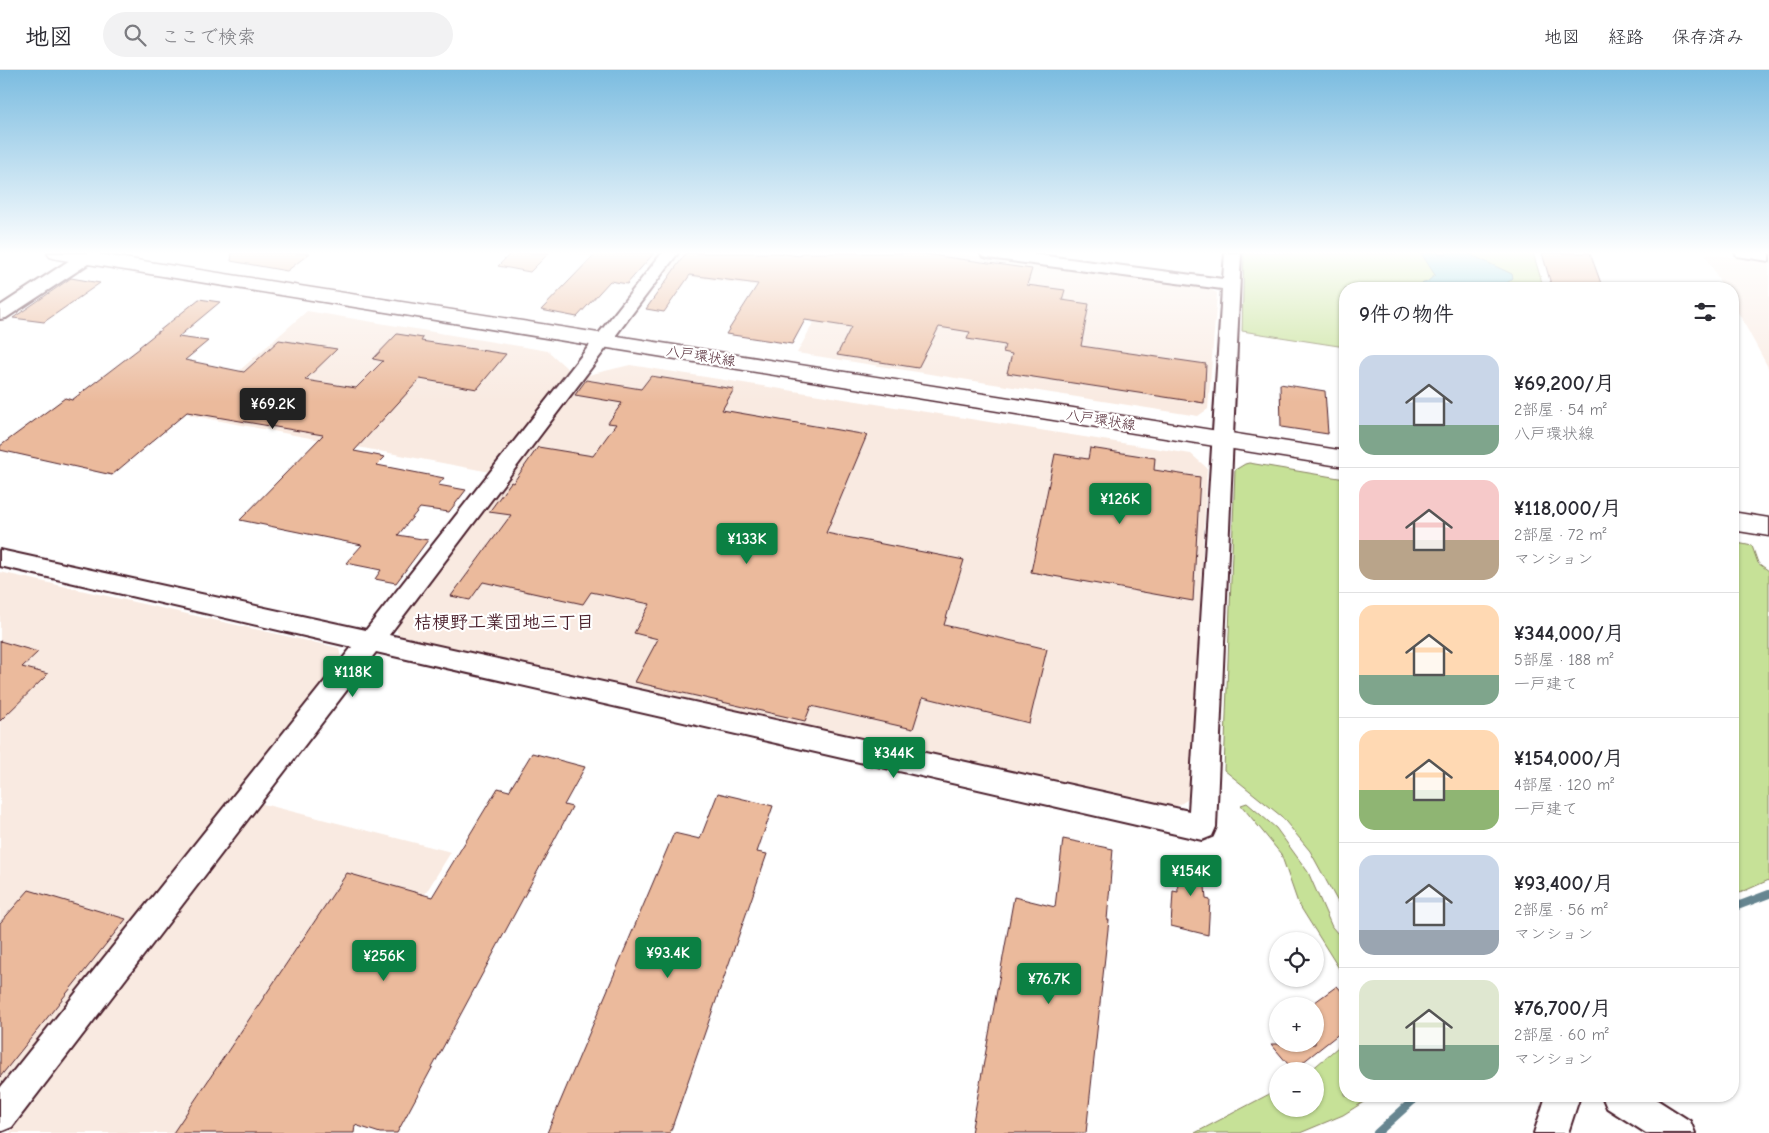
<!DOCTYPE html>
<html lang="ja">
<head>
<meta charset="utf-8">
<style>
  :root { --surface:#fff; --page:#f2f2f3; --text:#2b2b33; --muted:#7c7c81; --line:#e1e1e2; --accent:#0b8043 }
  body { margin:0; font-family:"Comic Neue","Klee One",sans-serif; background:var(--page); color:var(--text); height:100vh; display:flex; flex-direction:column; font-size:19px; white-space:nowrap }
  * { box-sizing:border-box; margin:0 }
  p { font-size:16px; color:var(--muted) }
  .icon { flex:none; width:28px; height:28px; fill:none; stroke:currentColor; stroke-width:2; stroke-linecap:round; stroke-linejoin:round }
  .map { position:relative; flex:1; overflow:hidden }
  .drawer { position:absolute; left:1339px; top:212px; width:400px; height:820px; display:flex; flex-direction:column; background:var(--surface); border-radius:20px; box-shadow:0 1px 4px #0004 }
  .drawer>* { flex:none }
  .controls { position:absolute; left:1269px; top:862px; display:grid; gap:10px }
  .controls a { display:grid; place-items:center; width:55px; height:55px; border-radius:50%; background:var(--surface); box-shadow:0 1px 4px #0004; font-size:25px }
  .price { position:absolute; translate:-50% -42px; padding:0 11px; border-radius:5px; background:var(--accent); color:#fff; font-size:16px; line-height:32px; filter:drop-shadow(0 1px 2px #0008) }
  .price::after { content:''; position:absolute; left:50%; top:30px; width:15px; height:11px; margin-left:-8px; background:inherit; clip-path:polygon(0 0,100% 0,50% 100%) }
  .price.on { background:#222; color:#fff }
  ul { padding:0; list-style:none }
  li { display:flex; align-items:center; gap:15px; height:125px; padding:0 20px }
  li+li { border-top:1px solid var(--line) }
  li span { display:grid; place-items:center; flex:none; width:140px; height:100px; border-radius:15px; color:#555 }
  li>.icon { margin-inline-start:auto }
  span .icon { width:60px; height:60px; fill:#fffc; stroke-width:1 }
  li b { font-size:21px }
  h2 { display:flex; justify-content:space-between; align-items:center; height:60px; padding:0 20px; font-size:21px }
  header { display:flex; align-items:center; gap:30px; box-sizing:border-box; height:70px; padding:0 25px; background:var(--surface); border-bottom:1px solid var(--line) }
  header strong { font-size:24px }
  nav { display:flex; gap:28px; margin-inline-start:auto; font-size:18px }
  .search { width:350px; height:45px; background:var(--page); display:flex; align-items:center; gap:12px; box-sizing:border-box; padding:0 18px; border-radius:28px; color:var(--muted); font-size:19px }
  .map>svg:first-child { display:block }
  .built { fill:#f9eae1 }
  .green { fill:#c6e197; stroke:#888061 }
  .water { fill:#79c9d4; stroke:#668590 }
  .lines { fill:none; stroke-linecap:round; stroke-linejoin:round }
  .stream { stroke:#668590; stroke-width:8 }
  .building { fill:#ebba9c; stroke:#4a1f2b }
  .minor-casing { stroke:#4a1f2b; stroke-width:4 }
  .primary-casing { stroke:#4a1f2b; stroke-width:3 }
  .minor { fill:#fff; fill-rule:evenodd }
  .primary { fill:#fff; fill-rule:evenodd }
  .labels { text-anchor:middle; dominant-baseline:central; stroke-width:4.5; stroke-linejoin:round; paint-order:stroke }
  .far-street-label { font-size:14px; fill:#4a1f2b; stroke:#fff }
  .neighbourhood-label { font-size:18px; font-weight:bold; fill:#4a1f2b; stroke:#fff }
</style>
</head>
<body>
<header>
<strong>地図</strong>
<div class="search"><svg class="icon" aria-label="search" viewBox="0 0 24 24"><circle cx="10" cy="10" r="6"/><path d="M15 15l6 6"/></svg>ここで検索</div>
<nav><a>地図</a><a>経路</a><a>保存済み</a></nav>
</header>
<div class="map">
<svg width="1769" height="1063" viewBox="0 0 1769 1063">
  <rect width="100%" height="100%" fill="#fff"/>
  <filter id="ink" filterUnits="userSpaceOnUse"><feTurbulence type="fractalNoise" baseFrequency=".02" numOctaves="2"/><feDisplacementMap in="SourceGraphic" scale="10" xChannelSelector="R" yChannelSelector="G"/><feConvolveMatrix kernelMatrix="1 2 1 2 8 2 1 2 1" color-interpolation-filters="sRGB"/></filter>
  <g filter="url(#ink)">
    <path class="built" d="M568,183H956L1208,218L1217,223L1208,339L1198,346L797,283L828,226L664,203L667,198Z
      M1705,184L1769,191V299L1733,233L1732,219H1724Z
      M307,241L548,281L570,301L490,402L189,345Z
      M630,295L1191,384L1207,398L1190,728L1171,740L398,566L396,554L584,306Z
      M0,502L339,578L342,593L0,1027Z
      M259,733L451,782L278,1063H10Z"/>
    <path class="green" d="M1244,183H1533L1544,219H1345V277L1242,261Z
      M1249,393L1345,409V845L1310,781L1281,746L1224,700L1235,400L1245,394Z
      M1733,472L1752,476L1758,493L1769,501V810L1733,826Z
      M1247,733L1276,758L1308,802L1332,857L1345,872V908L1298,833L1281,784L1241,735Z
      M1345,971V1026H1373L1343,1045L1300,1063H1195L1277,1020L1278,1039H1315V1001H1310Z"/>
    <path class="water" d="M1421,183H1467L1512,204L1513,208L1500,219H1405L1427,212L1435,205Z"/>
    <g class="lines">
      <path class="stream" d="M1732,838L1769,824
        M1377,1063L1418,1026"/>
    </g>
    <path class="building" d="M232,183H310L287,201L231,191Z
      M511,183H549L530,202L498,196Z
      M596,183H654L627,214L610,211L577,247L541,240Z
      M686,183H778L800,186L802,183H917L1032,199L1027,215L1065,220L1062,230L1089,234L1081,276L1206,294L1204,333L1007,303L1012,284L1003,282L1005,275L967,269L970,262L939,257L918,298L837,285L851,257L805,250L792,274L726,264L758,214L690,205L664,242L646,239Z
      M1542,183H1590L1603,219H1585L1551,214Z
      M71,208L100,213L44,252L13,248Z
      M199,229L220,232L178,267L208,271L185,290L244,302L279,270L337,279L305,310L356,318L383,291L373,289L397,264L423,268L421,271L506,284L477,319L420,309L354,381L385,387L377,395L444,408L438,415L466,420L449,442L420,438L398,465L428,470L396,513L375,509L381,500L346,493L362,475L240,450L323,365L187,342L112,405L0,380V376L65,328L72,330L140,278L139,277Z
      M651,306L734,319L722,340L867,365L826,463L964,490L944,555L1047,579L1029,653L923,627L913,659L811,636L805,651L635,612L658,569L634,563L650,534L591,522L583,534L483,512L470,530L451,526L511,445L489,442L511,412L513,413L538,377L593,386L616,354L608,353L622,333L575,325L586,310L641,319Z
      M1280,314L1325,321L1328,364L1281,357Z
      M1090,378L1155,388L1154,400L1200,407L1193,531L1031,502L1055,384L1088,389Z
      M0,571L38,582L22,597L48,604L0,651Z
      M532,683L585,697L564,735L572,737L397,1063H380L355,1055L354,1063H173L347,803L432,827L498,718L509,721Z
      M718,723L773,736L757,782L767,784L670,1063H547L674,763L700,769Z
      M1063,769L1113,779L1107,850H1109L1086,1063H971L1014,827L1055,837Z
      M1176,786L1203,790L1206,829L1210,830L1208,865L1171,856L1173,821L1178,822Z
      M29,820L126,849L0,1007V853Z
      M1337,916L1345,925V959L1293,1000L1271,974H1315V932Z"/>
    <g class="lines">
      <g class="minor-casing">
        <path id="minor" d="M85,183L91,184L93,188L91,192L6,248L0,249V236L79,184Z
          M662,183H678L389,565L1189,741L1222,219L988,188L982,186L980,183H1024L1223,209L1225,183H1241L1216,757L1212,766L1202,770L376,582L12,1057L0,1062V1018L352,577L0,496V480L366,560Z
          M1735,183H1769V191L1737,186Z
          M1546,1026H1580L1568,1063H1534Z
          M1602,1026H1651L1690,1051L1695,1063H1646L1607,1038Z"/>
      </g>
      <g class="primary-casing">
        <path id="primary" d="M47,183H92L1345,381V397L57,189L50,187Z
          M1732,442L1769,448V466L1732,460Z"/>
      </g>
      <use href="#minor" class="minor"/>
      <use href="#primary" class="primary"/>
    </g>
  </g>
  <linearGradient id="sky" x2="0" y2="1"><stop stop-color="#7bbce0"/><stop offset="0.55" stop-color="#fff"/><stop offset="1" stop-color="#fff" stop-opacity="0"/></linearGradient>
  <rect width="1769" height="332" fill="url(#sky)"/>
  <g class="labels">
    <g class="far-street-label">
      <text transform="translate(701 286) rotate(9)">八戸環状線</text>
      <text transform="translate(1101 350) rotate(9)">八戸環状線</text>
    </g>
    <g class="neighbourhood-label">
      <text x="504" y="552">桔梗野工業団地三丁目</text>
    </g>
  </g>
</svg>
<div class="controls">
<a><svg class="icon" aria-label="locate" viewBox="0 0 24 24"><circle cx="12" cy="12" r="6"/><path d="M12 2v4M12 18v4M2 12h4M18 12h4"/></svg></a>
<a>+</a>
<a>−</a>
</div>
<b class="price on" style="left:273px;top:360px">¥69.2K</b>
<b class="price" style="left:1120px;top:455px">¥126K</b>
<b class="price" style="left:747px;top:495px">¥133K</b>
<b class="price" style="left:353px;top:628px">¥118K</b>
<b class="price" style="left:894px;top:709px">¥344K</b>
<b class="price" style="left:1191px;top:827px">¥154K</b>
<b class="price" style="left:668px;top:909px">¥93.4K</b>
<b class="price" style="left:384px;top:912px">¥256K</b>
<b class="price" style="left:1049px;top:935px">¥76.7K</b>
<section class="drawer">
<h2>9件の物件<svg class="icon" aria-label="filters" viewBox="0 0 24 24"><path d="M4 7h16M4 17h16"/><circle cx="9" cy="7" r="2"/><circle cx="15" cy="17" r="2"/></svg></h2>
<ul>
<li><span style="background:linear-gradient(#c9d6e8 70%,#7fa58c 0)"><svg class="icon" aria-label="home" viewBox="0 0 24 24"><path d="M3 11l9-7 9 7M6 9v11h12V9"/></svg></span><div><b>¥69,200/月</b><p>2部屋 · 54 m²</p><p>八戸環状線</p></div></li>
<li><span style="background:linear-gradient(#f6c9c9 60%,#b9a48a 0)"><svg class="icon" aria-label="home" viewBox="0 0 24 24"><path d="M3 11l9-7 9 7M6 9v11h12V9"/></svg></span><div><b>¥118,000/月</b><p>2部屋 · 72 m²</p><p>マンション</p></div></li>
<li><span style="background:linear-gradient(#ffd9b3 70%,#7fa58c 0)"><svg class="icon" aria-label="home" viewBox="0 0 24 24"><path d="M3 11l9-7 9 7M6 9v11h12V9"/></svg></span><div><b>¥344,000/月</b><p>5部屋 · 188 m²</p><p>一戸建て</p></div></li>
<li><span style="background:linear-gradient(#ffd9b3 60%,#8fb573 0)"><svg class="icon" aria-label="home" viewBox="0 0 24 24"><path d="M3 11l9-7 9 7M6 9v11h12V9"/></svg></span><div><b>¥154,000/月</b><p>4部屋 · 120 m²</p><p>一戸建て</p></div></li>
<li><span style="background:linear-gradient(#c9d6e8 75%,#9aa5b1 0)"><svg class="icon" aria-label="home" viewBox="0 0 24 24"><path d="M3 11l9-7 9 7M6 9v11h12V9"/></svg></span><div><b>¥93,400/月</b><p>2部屋 · 56 m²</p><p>マンション</p></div></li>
<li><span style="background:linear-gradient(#dfe7d0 65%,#7fa58c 0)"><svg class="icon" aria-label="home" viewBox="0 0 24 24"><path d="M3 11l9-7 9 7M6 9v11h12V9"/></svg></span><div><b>¥76,700/月</b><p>2部屋 · 60 m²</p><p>マンション</p></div></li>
</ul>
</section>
</div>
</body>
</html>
